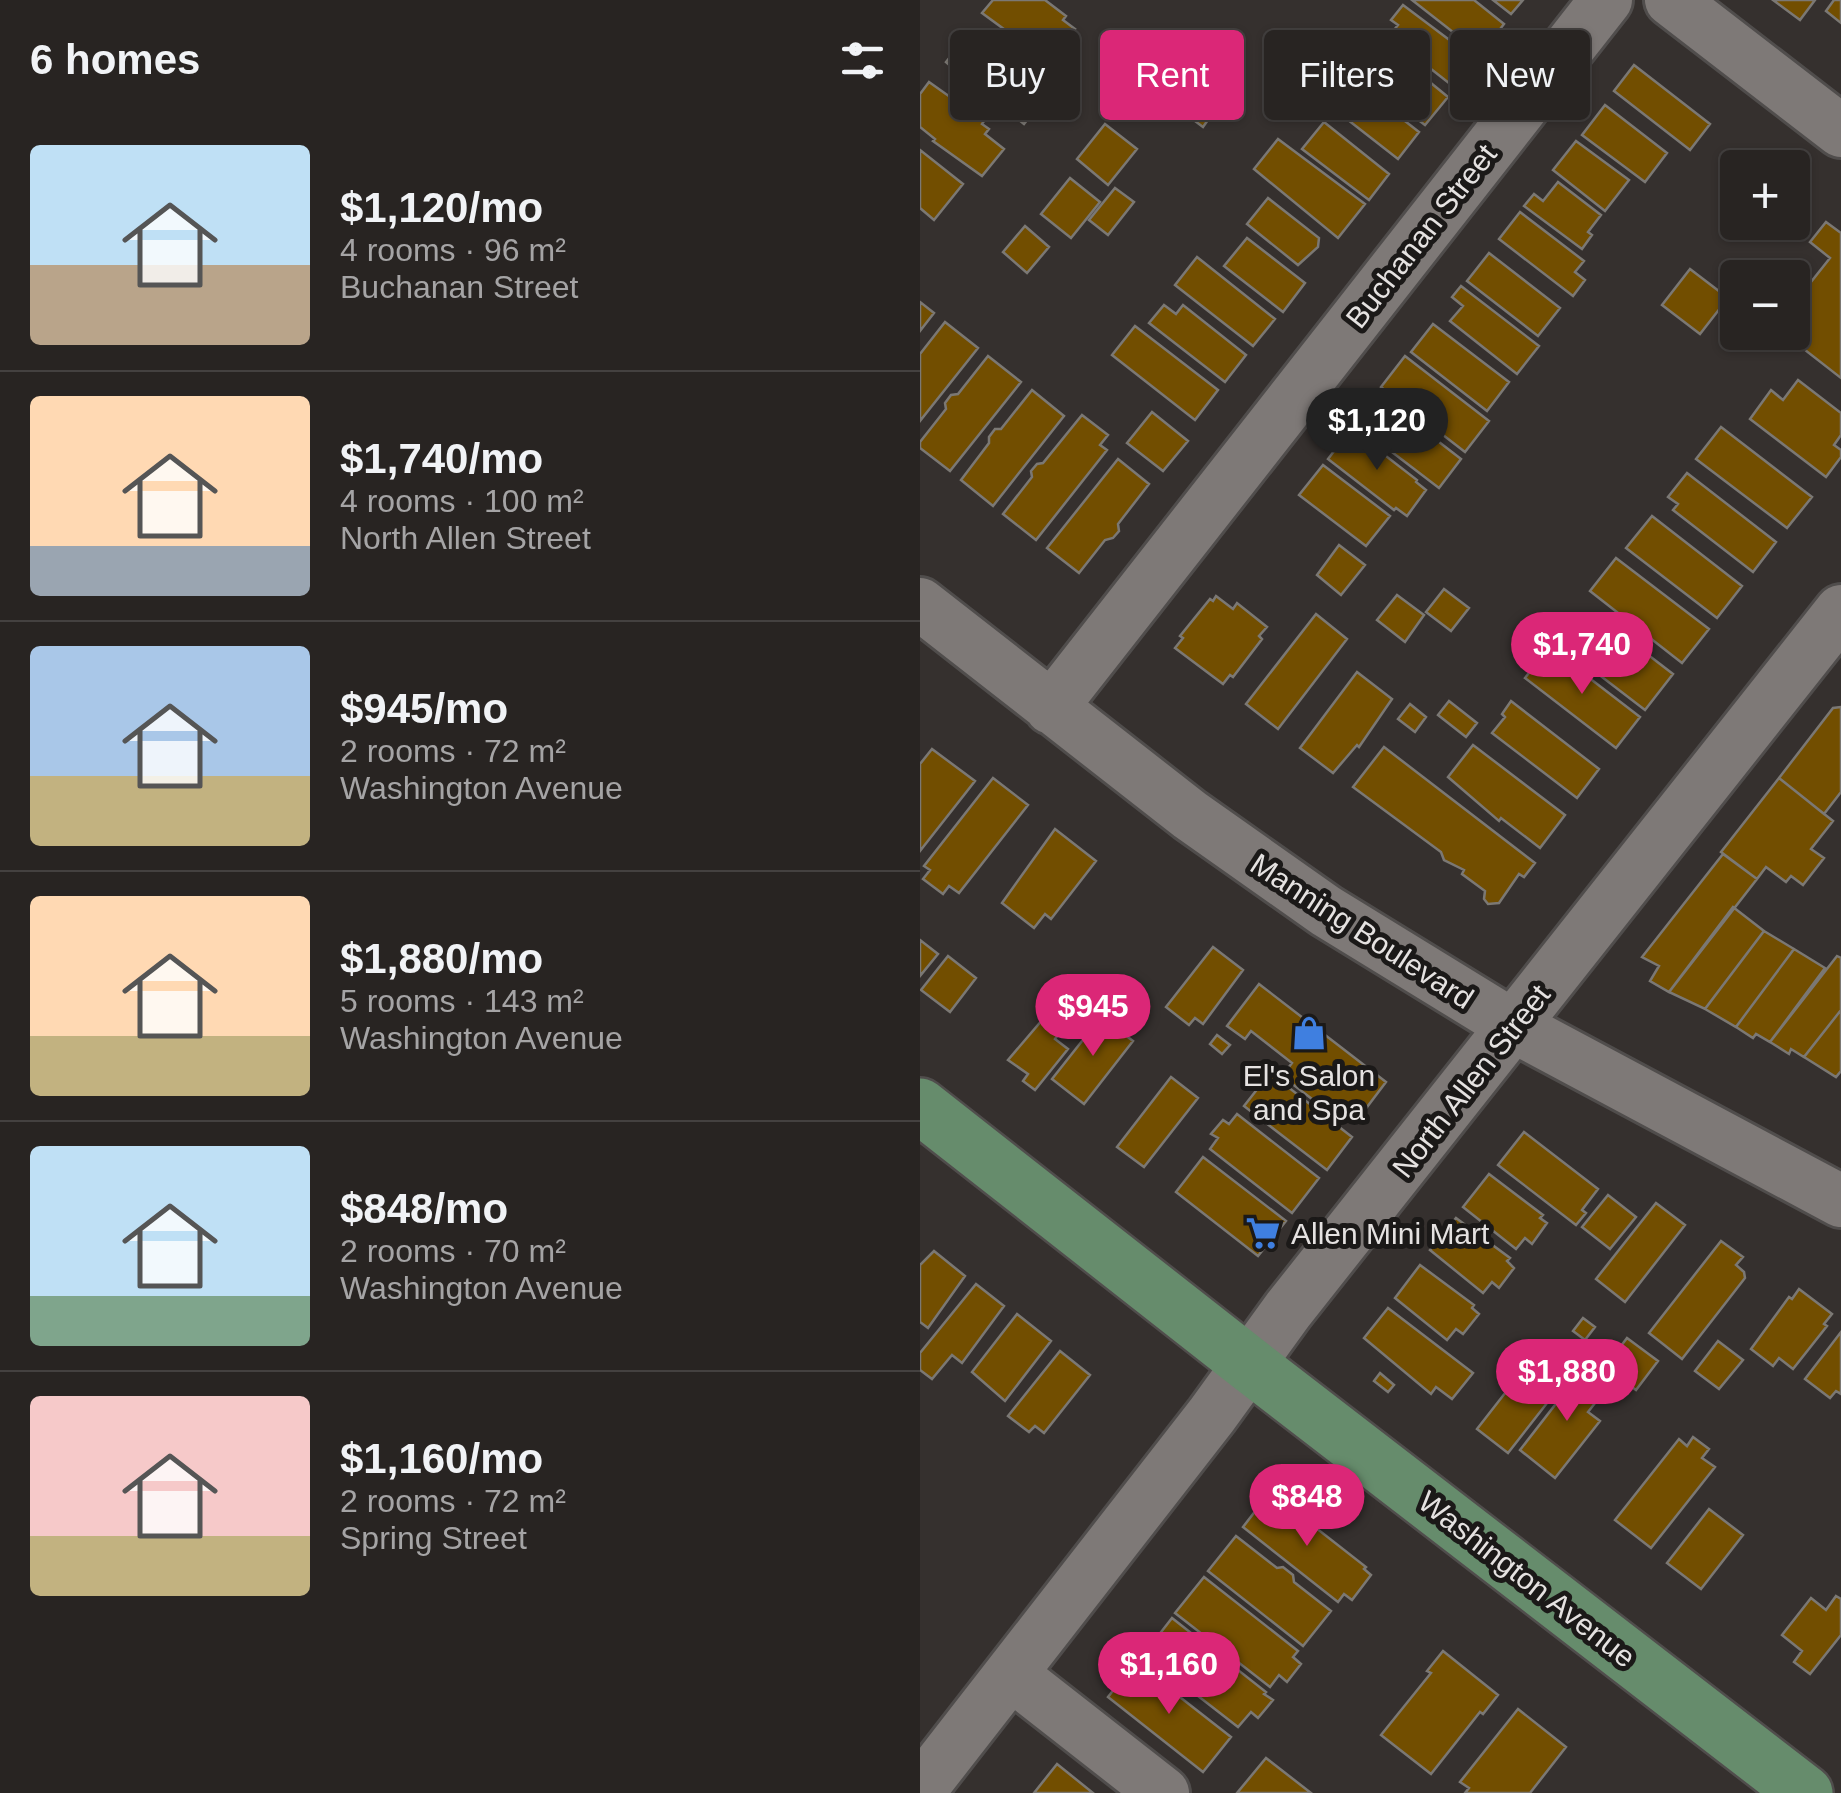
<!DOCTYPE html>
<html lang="en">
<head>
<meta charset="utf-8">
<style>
  :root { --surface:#282422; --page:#302c2a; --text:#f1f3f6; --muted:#a5a4a5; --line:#444140; --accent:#db2777 }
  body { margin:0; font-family:Arial,sans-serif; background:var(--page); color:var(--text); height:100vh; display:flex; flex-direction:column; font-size:38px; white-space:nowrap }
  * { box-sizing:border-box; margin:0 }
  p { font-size:32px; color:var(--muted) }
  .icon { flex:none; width:55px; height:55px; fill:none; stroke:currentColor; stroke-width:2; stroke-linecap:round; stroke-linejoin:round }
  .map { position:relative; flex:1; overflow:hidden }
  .drawer { display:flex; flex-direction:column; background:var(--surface); width:920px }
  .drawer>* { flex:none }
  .hud { position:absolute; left:30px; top:30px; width:740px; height:90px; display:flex; gap:20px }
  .fabs { position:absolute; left:800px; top:150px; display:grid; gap:20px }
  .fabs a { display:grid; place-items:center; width:90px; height:90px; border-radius:10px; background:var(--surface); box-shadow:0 2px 8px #0004,0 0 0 2px var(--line); font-size:50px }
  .price { position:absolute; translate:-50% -85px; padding:0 22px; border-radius:35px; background:var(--accent); color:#fff; font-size:32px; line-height:65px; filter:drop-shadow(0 2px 5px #0008) }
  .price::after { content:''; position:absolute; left:50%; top:60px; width:30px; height:22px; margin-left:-15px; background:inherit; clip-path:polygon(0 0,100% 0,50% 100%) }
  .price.active { background:#222; color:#fff }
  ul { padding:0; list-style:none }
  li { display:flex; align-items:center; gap:30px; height:250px; padding:0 30px }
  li+li { border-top:2px solid var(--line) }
  li span { display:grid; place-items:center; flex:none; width:280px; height:200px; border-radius:10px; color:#555 }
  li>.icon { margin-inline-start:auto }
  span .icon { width:120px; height:120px; fill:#fffc; stroke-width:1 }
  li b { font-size:42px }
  h2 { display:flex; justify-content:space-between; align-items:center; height:120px; padding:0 30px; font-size:42px }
  .chip { padding:0 35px; border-radius:10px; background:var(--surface); box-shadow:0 2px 8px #0004,0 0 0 2px var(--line); font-size:35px; line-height:90px }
  .chip.active { background:var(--accent); color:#fff }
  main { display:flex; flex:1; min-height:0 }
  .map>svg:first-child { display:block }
  .building { fill:#724e00; stroke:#7b7874; stroke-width:2.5 }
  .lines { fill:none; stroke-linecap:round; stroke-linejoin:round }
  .minor-casing { stroke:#504d4c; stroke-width:58 }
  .major-casing { stroke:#504d4c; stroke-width:60 }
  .minor { stroke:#7e7977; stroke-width:52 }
  .major { stroke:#668c6c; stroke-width:55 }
  .labels { text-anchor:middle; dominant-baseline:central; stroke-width:10; stroke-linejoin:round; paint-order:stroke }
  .street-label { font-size:30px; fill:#e5e2e1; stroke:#1b1918 }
  .poi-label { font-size:30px; fill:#e5e2e1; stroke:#1b1918 }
</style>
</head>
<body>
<main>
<section class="drawer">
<h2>6 homes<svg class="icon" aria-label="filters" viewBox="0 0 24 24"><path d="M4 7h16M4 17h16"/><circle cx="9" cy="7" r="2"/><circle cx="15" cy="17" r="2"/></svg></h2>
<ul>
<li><span style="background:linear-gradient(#bfe0f5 60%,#b9a48a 0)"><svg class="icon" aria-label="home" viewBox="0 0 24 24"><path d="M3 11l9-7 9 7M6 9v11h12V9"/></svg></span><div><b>$1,120/mo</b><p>4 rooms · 96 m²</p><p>Buchanan Street</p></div></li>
<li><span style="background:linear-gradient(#ffd9b3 75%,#9aa5b1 0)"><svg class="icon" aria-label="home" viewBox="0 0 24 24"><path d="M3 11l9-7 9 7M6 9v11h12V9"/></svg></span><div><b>$1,740/mo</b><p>4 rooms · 100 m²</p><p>North Allen Street</p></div></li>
<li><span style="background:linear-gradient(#a9c7e8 65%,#c2b280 0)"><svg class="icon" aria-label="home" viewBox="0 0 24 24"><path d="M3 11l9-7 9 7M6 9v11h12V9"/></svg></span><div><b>$945/mo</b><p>2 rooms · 72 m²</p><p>Washington Avenue</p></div></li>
<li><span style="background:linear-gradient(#ffd9b3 70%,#c2b280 0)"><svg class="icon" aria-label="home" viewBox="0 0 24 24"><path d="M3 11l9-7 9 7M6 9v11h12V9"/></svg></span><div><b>$1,880/mo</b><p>5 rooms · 143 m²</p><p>Washington Avenue</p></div></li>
<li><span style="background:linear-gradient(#bfe0f5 75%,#7fa58c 0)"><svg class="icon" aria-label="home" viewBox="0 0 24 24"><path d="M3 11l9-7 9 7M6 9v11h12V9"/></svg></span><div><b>$848/mo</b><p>2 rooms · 70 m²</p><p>Washington Avenue</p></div></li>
<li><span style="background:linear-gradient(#f6c9c9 70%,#c2b280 0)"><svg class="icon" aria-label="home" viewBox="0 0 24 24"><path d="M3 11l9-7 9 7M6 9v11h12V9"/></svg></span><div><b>$1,160/mo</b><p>2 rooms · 72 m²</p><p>Spring Street</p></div></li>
</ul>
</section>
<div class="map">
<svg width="921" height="1793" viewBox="0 0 921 1793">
  <rect width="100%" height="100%" fill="#35302e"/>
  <path class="building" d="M73,0H125L146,16L143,20L155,29L129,62L62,13Z
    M492,0H554L584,24L561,54Z
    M573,0H603L591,14Z
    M853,0H895L880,20Z
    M914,0H921V23L906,11Z
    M483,5L556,60L534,87L469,36L478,25L471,20Z
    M51,30L70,45L72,42L129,93L104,124L78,103L76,106L26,62Z
    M456,38L528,97L505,125L431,69Z
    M714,65L790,124L770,150L694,91Z
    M9,82L64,121L62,124L69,129L65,134L84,149L62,176L13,141L15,139L0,127V94Z
    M435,82L499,132L478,159L414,109Z
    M231,84L250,100L239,115L218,100Z
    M280,99L295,110L283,127L267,115Z
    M685,105L747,153L725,182L662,135Z
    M404,122L469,174L449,200L382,149Z
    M185,124L217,149L188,185L157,159Z
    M358,139L445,204L418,238L334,169Z
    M656,141L709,180L685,211L633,170Z
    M0,150L43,184L14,220L0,208Z
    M150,178L180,202L151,238L121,214Z
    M638,182L681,215L668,232L672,235L662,249L604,206L614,194L623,201Z
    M195,188L214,202L188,235L169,220Z
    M348,198L399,238L398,247L378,265L327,224Z
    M600,212L664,261L655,272L665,280L653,296L579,239Z
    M906,222L921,233V378L862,332H872V306L910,258L890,242Z
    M105,226L129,247L107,273L83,252Z
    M327,238L385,283L363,312L304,266Z
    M569,253L640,308L618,336L547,281Z
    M277,257L355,319L333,346L255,285Z
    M770,269L808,298L780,334L742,305Z
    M541,286L619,346L597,374L530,321L543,306L532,297Z
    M0,302L14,313L0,331Z
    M244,305L256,314L263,305L326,355L305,382L229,323Z
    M25,322L58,348L0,421V354Z
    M513,324L589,382L567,411L491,352Z
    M215,326L298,390L275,420L192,355Z
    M68,356L101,382L30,471L0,448V442L26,409L25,403L31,395L38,394Z
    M485,356L569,421L545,452L461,387Z
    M878,380L921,413V435L914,445L921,450V457L906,477L830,419L851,390L863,400Z
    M112,390L144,416L73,506L41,480L69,443V437L75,429H81Z
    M457,394L541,459L519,488L434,423Z
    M232,412L268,441L243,471L207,443Z
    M162,415L188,435L180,445L187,450L116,540L83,514L112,477L111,471L117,464L123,463Z
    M801,427L892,497L867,528L776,459Z
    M431,429L497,480L496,482L506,490L487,516L476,508L474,510L408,459Z
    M198,459L229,484L198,524L199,531L193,538L185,540L159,573L127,548Z
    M403,465L470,516L446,546L379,495Z
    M767,473L856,542L833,572L753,510L758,504L748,497Z
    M732,516L822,586L797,618L706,548Z
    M419,545L445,565L421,595L397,575Z
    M696,558L789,629L762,663L670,591Z
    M524,589L549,608L531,631L506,612Z
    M477,595L504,615L485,642L457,620Z
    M296,596L313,609L317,603L347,627L339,636L342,639L313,677L310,675L303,684L255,648L263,638L260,636L290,599L293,601Z
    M396,614L427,639L358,729L326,704Z
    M684,621L753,674L725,710L656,657Z
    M629,647L720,717L696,748L605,678Z
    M437,672L472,699L439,747L437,745L413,773L380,748Z
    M529,701L557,723L546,737L518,715Z
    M591,701L679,769L657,798L572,733L585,717L582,714Z
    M490,704L506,717L495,732L478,719Z
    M921,707V792L904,814L859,778L913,708Z
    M553,745L645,815L620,848L581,818L579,821L528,777Z
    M464,747L615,863L604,877L599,874L579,903L568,904L564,899L565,891L542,874L544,870L524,860L521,852L433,787Z
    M12,749L55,781L0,851V764Z
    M73,778L108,805L39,893L29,886L23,894L3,879L10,870L4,866Z
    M859,778L913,821L891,849L904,858L883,885L871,876L866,882L846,867L837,879L801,852Z
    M135,829L176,861L131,919L125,914L114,928L82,903Z
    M803,854L837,879L749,992L730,981L739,966L722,957Z
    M813,907L844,931L785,1009L749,992Z
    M844,931L874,949L816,1027L785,1009Z
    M0,940L18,954L0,976Z
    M293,947L323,970L283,1024L275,1018L269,1025L246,1007Z
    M874,949L905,968L850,1042L836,1034L833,1038L816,1027Z
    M28,956L56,978L30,1012L1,990Z
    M917,956L921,958V1010L884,1057L871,1049L869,1054L850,1042Z
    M339,984L466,1082L441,1115L432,1109L422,1122L362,1076L372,1063L331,1031L325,1039L307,1026Z
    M138,987L150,996L138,1010L127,1002Z
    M921,1010V1071L916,1077L884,1057Z
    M129,1012L146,1024L135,1039L148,1049L115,1090L103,1081L108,1074L88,1060Z
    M185,1012L200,1023L196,1028L213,1041L164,1104L132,1079Z
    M297,1035L310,1045L302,1054L290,1044Z
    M350,1073L432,1137L407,1170L324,1106Z
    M251,1077L278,1098L224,1167L197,1147Z
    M317,1114L399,1178L372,1213L290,1149L298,1138L291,1134L303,1120L309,1124Z
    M604,1132L678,1189L662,1210L666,1213L656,1225L578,1165Z
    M283,1157L366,1221L338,1256L256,1192Z
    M569,1174L623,1215L620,1218L627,1223L612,1244L605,1238L596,1249L543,1207Z
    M688,1195L716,1217L690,1249L662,1227Z
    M736,1203L765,1225L705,1302L676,1279Z
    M536,1218L590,1258L587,1261L594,1268L579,1288L572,1282L563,1293L510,1250Z
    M801,1241L823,1257L816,1265L824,1272L825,1278L762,1359L729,1333Z
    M14,1251L45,1276L8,1328L0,1322V1265Z
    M500,1265L554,1305L552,1308L559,1314L543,1334L536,1329L527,1340L475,1298Z
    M56,1284L84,1306L42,1363L32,1355L12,1379L0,1370V1353Z
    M879,1289L912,1314L904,1324L907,1326L873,1369L859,1358L853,1366L831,1349L869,1297L872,1299Z
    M468,1308L553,1373L532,1399L516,1387L511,1394L444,1338Z
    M97,1314L131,1341L85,1401L52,1372Z
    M663,1318L675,1327L665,1340L653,1331Z
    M921,1332V1394L916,1391L910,1398L885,1379Z
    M707,1338L738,1361L716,1390L685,1367Z
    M798,1341L823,1360L799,1389L775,1371Z
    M140,1351L170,1375L124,1433L115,1426L109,1432L88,1416Z
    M607,1365L638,1389L588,1453L557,1429Z
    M666,1365L690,1384L668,1412L680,1421L635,1478L600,1450Z
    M460,1373L474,1385L468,1392L454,1381Z
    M773,1437L789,1449L782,1458L795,1467L731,1548L695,1520L759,1439L767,1446Z
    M350,1492L446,1567L444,1569L451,1575L432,1600L424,1594L418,1602L323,1527Z
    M789,1509L823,1535L781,1589L747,1563Z
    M316,1536L357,1568L363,1567L373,1575L374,1582L411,1611L383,1646L288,1571Z
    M284,1577L378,1651L373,1657L381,1664L367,1682L359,1675L350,1687L255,1613Z
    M916,1596L921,1599V1635L890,1674L874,1662L882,1651L862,1635L891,1598L906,1610Z
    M252,1618L346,1692L344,1694L353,1700L338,1718L331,1712L318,1727L224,1654Z
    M523,1651L578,1695L563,1714L560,1712L511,1774L461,1735L511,1673L507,1671Z
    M215,1662L311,1737L283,1772L188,1697Z
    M598,1709L646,1747L610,1793H545L549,1788L540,1782Z
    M346,1758L391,1793H317Z
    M137,1764L173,1793H114Z"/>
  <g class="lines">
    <g class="minor-casing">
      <path id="minor" d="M751,0L921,131
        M0,604L270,815L406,911L595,1027L921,1201
        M131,708L686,0
        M91,1674L243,1793
        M0,1790L292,1415L368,1310L921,611"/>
    </g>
    <g class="major-casing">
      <path id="major" d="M0,1106L330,1365L885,1793"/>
    </g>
    <use href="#minor" class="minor"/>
    <use href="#major" class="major"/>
  </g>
  <defs>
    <g id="shop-bare" transform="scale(2.7)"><path d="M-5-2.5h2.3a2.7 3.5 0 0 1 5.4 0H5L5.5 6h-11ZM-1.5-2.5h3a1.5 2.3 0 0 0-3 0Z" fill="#3f7fe0" stroke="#1b1918" stroke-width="2.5" paint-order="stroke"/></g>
    <g id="supermarket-bare" transform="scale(2.7)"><path d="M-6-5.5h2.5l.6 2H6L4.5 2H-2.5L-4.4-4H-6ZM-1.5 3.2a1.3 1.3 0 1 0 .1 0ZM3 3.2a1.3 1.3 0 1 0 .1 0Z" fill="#3f7fe0" stroke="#1b1918" stroke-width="2.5" paint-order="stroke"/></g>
  </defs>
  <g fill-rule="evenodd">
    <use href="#shop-bare" x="389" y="1033"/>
    <use href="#supermarket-bare" x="343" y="1233"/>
  </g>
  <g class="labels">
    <g class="street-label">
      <text transform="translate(501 236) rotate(-52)">Buchanan Street</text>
      <text transform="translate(442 931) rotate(33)">Manning Boulevard</text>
      <text transform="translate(551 1081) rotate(-52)">North Allen Street</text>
      <text transform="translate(607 1579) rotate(38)">Washington Avenue</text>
    </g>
    <g class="poi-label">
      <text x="389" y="1075">El's Salon<tspan x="389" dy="34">and Spa</tspan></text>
      <text x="371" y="1233" text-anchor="start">Allen Mini Mart</text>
    </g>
  </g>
</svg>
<div class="fabs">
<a>+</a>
<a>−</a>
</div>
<b class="price active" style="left:457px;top:473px">$1,120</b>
<b class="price" style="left:662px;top:697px">$1,740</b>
<b class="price" style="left:173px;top:1059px">$945</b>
<b class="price" style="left:647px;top:1424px">$1,880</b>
<b class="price" style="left:387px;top:1549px">$848</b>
<b class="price" style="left:249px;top:1717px">$1,160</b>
<div class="hud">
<a class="chip">Buy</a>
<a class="chip active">Rent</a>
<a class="chip">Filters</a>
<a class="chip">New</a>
</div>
</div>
</main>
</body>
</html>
